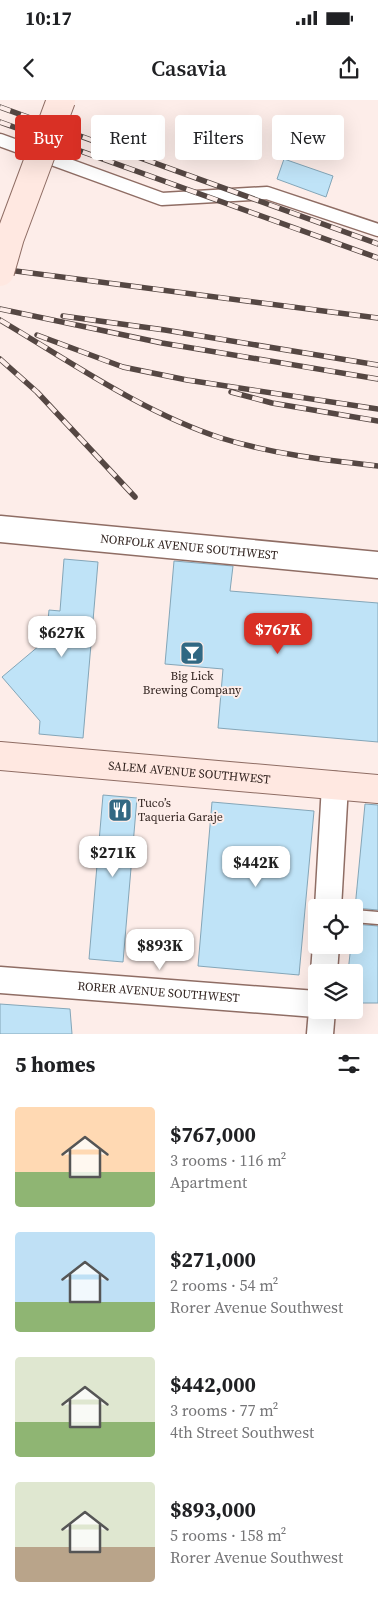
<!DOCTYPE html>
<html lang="en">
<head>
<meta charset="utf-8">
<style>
  :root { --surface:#fff; --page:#f6f6f6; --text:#202124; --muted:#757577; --accent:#d93025 }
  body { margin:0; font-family:"Source Serif 4",serif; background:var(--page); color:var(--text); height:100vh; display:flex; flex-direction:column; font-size:19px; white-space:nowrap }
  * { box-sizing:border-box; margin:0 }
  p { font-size:16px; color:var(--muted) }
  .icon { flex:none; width:28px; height:28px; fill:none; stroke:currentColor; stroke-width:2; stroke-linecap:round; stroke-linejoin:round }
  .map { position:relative; height:934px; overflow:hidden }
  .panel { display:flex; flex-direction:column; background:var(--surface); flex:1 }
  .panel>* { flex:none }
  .top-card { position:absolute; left:15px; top:15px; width:349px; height:45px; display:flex; gap:10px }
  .controls { position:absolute; left:308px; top:799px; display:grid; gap:10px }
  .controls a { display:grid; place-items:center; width:55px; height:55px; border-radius:5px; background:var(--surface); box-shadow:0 5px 20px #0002; font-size:25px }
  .price { position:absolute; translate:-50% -42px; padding:0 11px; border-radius:10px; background:#fff; color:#222; font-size:16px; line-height:32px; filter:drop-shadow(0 1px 2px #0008) }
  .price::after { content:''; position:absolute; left:50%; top:30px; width:15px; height:11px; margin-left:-8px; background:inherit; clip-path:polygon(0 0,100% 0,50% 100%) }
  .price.on { background:var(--accent); color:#fff }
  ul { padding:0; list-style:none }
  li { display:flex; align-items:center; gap:15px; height:125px; padding:0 15px }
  li span { display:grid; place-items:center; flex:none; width:140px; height:100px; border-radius:5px; color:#555 }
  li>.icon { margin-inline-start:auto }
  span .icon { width:60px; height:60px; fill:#fffc; stroke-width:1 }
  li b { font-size:21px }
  h2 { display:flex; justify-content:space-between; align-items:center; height:60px; padding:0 15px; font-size:21px }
  .pill { padding:0 18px; border-radius:5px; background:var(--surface); box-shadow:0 5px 20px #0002; font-size:18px; line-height:45px }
  .pill.on { background:var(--accent); color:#fff }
  .status { display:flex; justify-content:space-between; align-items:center; height:35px; padding:0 25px; background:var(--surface); direction:ltr }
  .status svg { height:14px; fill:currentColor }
  header { display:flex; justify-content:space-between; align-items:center; height:65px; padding:0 15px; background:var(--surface); font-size:22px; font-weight:600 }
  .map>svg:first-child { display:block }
  .building { fill:#bfe3f7; stroke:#84a6b8 }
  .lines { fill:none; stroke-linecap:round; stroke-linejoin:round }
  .lane-casing { stroke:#8f6d64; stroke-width:15 }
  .street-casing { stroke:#8f6d64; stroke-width:29 }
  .secondary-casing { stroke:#8f6d64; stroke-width:30 }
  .lane { stroke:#fff; stroke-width:12 }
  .street { stroke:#fff; stroke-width:26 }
  .secondary { stroke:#ffe8e1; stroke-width:28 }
  .rail-casing { stroke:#554743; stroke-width:5.5 }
  .rail { stroke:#fdede9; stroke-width:4; stroke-dasharray:11; stroke-linecap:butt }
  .secondary-bridge-casing { stroke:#8f6d64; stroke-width:30; stroke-linecap:butt }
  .secondary-bridge { stroke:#ffe8e1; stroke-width:28 }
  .labels { text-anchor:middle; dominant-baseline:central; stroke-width:4; stroke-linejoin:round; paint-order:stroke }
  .street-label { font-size:12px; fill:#322420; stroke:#fdede9 }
  .poi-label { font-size:12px; fill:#322420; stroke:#fdede9 }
</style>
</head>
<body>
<div class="status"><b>10:17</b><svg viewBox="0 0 49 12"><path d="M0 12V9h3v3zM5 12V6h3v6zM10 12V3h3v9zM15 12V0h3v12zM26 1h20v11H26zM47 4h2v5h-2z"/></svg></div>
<header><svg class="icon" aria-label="back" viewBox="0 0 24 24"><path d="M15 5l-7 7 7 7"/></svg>Casavia<svg class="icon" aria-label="share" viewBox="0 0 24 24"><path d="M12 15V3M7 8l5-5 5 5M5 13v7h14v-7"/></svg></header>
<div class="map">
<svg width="378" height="934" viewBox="0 0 378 934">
  <rect width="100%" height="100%" fill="#fdede9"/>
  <path class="building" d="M284,59L333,76L326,97L277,79Z
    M64,459L98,462L83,638L39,634L40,621L2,577L46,540L49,510L60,511Z
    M174,461L233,466L230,491L378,503V642L218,628L223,569L165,564Z
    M103,695L137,698L123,862L89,859Z
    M212,702L314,711L299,875L198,866Z
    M365,704L378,705V810L355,808Z
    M354,824L378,826V903H354V872H348L351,845H354Z
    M0,904L70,909L72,934H0Z"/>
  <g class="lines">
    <g class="lane-casing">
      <path id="lane" d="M0,40L162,99L267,93L378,130
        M354,816L378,818"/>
    </g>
    <g class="street-casing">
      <g id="street">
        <path id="s1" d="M0,429L378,465"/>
        <path d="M328,808L335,685"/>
        <path d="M324,872L326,845"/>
        <path id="s2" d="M0,880L316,904"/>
        <path d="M320,934L322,910"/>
      </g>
    </g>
    <g class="secondary-casing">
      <g id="secondary">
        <path id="s3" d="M0,656L378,689"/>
      </g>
    </g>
    <use href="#lane" class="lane"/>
    <use href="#street" class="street"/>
    <use href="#secondary" class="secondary"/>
    <g class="rail-casing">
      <path id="rail" d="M0,7L378,144
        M0,22L378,158
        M0,169L378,218
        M0,209L162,243L378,279
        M63,216L165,230L378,265
        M0,220C71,262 142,312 221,338C272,354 325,360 378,366
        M37,235L123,267L187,280L378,309
        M0,259L37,292L135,397
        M231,292L272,303L378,321"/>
    </g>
    <use href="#rail" class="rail"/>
    <g class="secondary-bridge-casing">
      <path id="secondary-bridge" d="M0,172L10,137L61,0"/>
    </g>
    <use href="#secondary-bridge" class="secondary-bridge"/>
  </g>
  <defs>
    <g id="bar-square" transform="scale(1.25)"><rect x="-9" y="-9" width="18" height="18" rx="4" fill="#316883" stroke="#fdede9"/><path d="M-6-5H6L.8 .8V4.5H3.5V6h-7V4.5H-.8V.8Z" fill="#fff"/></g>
    <g id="restaurant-square" transform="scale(1.25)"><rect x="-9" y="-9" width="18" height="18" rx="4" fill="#316883" stroke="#fdede9"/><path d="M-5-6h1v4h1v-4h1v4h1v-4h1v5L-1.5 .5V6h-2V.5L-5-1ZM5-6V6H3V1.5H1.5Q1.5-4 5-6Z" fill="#fff"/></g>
  </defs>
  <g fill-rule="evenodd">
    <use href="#bar-square" x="192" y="553"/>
    <use href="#restaurant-square" x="120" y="710"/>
  </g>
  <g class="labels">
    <g class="street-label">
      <text stroke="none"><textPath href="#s1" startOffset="190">NORFOLK AVENUE SOUTHWEST</textPath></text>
      <text stroke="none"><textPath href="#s3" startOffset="190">SALEM AVENUE SOUTHWEST</textPath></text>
      <text stroke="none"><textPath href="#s2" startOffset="159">RORER AVENUE SOUTHWEST</textPath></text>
    </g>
    <g class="poi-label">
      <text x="192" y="576">Big Lick<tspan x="192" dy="14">Brewing Company</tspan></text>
      <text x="138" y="703" text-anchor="start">Tuco’s<tspan x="138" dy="14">Taqueria Garaje</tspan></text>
    </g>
  </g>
</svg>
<div class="controls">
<a><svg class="icon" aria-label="locate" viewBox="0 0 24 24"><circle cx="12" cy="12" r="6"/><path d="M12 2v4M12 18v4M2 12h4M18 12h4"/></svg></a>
<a><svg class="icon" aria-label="layers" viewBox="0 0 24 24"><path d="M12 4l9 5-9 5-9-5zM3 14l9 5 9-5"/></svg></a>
</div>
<b class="price on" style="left:278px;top:555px">$767K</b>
<b class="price" style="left:62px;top:558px">$627K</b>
<b class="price" style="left:113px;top:778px">$271K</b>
<b class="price" style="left:256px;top:788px">$442K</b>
<b class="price" style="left:160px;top:871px">$893K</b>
<div class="top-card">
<a class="pill on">Buy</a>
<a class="pill">Rent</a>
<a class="pill">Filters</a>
<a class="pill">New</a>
</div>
</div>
<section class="panel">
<h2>5 homes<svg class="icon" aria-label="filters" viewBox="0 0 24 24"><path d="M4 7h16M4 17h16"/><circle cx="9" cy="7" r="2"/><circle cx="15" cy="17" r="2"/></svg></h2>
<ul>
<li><span style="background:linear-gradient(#ffd9b3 65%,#8fb573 0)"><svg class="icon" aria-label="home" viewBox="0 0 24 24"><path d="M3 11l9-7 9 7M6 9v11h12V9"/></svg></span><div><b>$767,000</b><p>3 rooms · 116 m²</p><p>Apartment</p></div></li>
<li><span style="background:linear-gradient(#bfe0f5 70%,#8fb573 0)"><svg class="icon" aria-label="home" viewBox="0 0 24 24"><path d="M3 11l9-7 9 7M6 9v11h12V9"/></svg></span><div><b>$271,000</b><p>2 rooms · 54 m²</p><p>Rorer Avenue Southwest</p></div></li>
<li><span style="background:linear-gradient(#dfe7d0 65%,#8fb573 0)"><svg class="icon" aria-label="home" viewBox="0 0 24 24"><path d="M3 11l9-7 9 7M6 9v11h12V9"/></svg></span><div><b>$442,000</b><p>3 rooms · 77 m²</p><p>4th Street Southwest</p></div></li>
<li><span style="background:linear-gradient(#dfe7d0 65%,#b9a48a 0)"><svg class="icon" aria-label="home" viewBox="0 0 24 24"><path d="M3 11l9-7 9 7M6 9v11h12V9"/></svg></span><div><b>$893,000</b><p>5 rooms · 158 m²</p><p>Rorer Avenue Southwest</p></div></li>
</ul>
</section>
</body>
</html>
